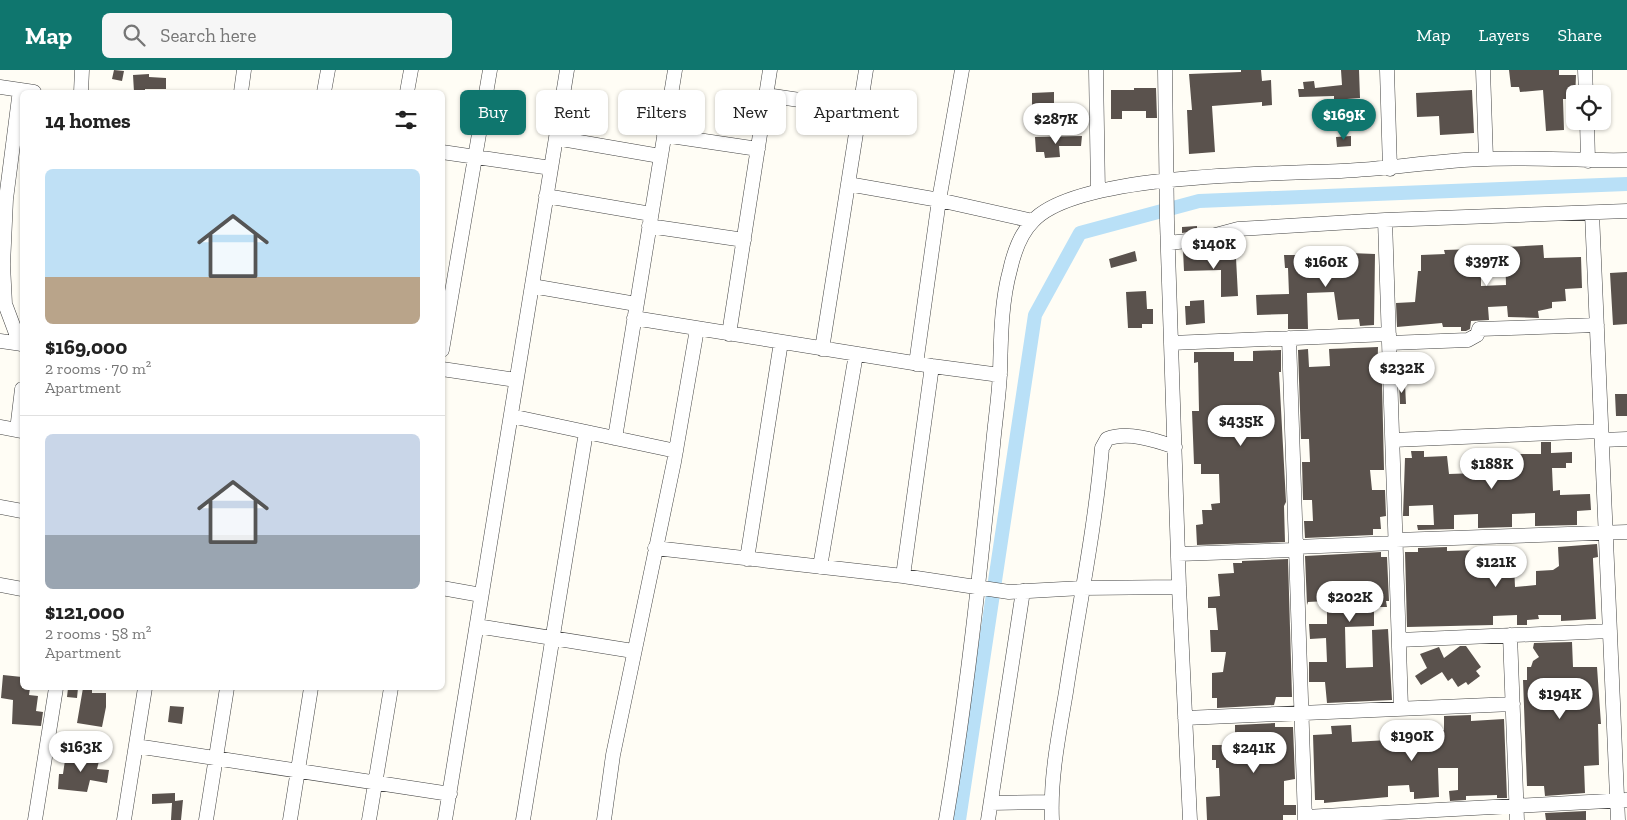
<!DOCTYPE html>
<html lang="en">
<head>
<meta charset="utf-8">
<style>
  :root { --surface:#fff; --page:#f6f6f6; --text:#222; --muted:#767676; --line:#e0e0e0; --accent:#0f766e }
  body { margin:0; font-family:"Zilla Slab",serif; background:var(--page); color:var(--text); height:100vh; display:flex; flex-direction:column; font-size:19px; white-space:nowrap }
  * { box-sizing:border-box; margin:0 }
  p { font-size:16px; color:var(--muted) }
  .icon { flex:none; width:28px; height:28px; fill:none; stroke:currentColor; stroke-width:2; stroke-linecap:round; stroke-linejoin:round }
  .map { position:relative; flex:1; overflow:hidden }
  .panel { position:absolute; left:20px; top:20px; width:425px; height:600px; display:flex; flex-direction:column; background:var(--surface); border-radius:8px; box-shadow:0 1px 4px #0004 }
  .panel>* { flex:none }
  .hud { position:absolute; left:460px; top:20px; width:475px; height:45px; display:flex; gap:10px }
  .buttons { position:absolute; left:1566px; top:15px; display:grid; gap:10px }
  .buttons a { display:grid; place-items:center; width:45px; height:45px; border-radius:8px; background:var(--surface); box-shadow:0 1px 4px #0004; font-size:25px }
  .price { position:absolute; translate:-50% -42px; padding:0 11px; border-radius:18px; background:#fff; color:#222; font-size:16px; line-height:32px; filter:drop-shadow(0 1px 2px #0008) }
  .price::after { content:''; position:absolute; left:50%; top:30px; width:15px; height:11px; margin-left:-8px; background:inherit; clip-path:polygon(0 0,100% 0,50% 100%) }
  .price.on { background:var(--accent); color:#fff }
  ul { padding:0; list-style:none }
  li { display:grid; align-content:center; gap:10px; height:265px; padding:0 25px }
  li+li { border-top:1px solid var(--line) }
  li span { display:grid; place-items:center; height:155px; border-radius:8px; color:#555 }
  li>.icon { margin-inline-start:auto }
  span .icon { width:90px; height:90px; fill:#fffc; stroke-width:1 }
  li b { font-size:21px }
  h2 { display:flex; justify-content:space-between; align-items:center; height:60px; padding:0 25px; font-size:21px }
  .pill { padding:0 18px; border-radius:8px; background:var(--surface); box-shadow:0 1px 4px #0004; font-size:18px; line-height:45px }
  .pill.on { background:var(--accent); color:#fff }
  header { display:flex; align-items:center; gap:30px; box-sizing:border-box; height:70px; padding:0 25px; background:var(--accent); color:#fff }
  header strong { font-size:24px }
  nav { display:flex; gap:28px; margin-inline-start:auto; font-size:18px }
  .search { width:350px; height:45px; background:var(--page); display:flex; align-items:center; gap:12px; box-sizing:border-box; padding:0 18px; border-radius:8px; color:var(--muted); font-size:19px }
  .map>svg:first-child { display:block }
  .lines { fill:none; stroke-linecap:round; stroke-linejoin:round }
  .canal { stroke:#b9e0f7; stroke-width:14 }
  .building { fill:#5a524d }
  .minor-casing { stroke:#444; stroke-width:15 }
  .minor { stroke:#fff; stroke-width:14 }
</style>
</head>
<body>
<header>
<strong>Map</strong>
<div class="search"><svg class="icon" aria-label="search" viewBox="0 0 24 24"><circle cx="10" cy="10" r="6"/><path d="M15 15l6 6"/></svg>Search here</div>
<nav><a>Map</a><a>Layers</a><a>Share</a></nav>
</header>
<div class="map">
<svg width="1627" height="750" viewBox="0 0 1627 750">
  <rect width="100%" height="100%" fill="#fffdf5"/>
  <g class="lines">
    <path class="canal" d="M959,750L1035,245L1080,163L1199,131L1627,114"/>
  </g>
  <path class="building" d="M114,0L124,1L122,11L112,9Z
    M1241,0H1261L1262,11L1271,10L1272,35L1262,36V32L1212,36L1215,82L1189,84L1187,40H1192L1189,4L1241,2Z
    M1341,0H1359L1360,28L1334,30V26L1299,27L1298,19H1304L1303,12L1314,11L1315,18L1342,15Z
    M1509,0H1559V5H1576L1575,29H1563L1564,60L1546,61L1543,20L1520,22L1519,17H1511Z
    M149,4V7L166,8V19H145V22H134L133,5Z
    M1134,18H1156L1157,48H1146V41H1122V49H1111V20H1134Z
    M1472,20L1474,63L1440,65L1439,46L1417,47L1416,23Z
    M1054,22V42H1032V23Z
    M1082,66L1081,76H1059L1060,87L1045,88L1044,82H1036L1035,67Z
    M1351,66V76L1337,77L1336,67Z
    M1197,156V161L1182,163V157Z
    M1543,175L1544,188L1581,187L1582,218L1565,219L1566,231L1552,232V238L1538,241L1539,248L1508,247L1507,236L1488,237L1489,250L1471,251L1470,259L1466,261H1461V257H1443L1442,253L1397,257L1396,233L1415,232L1418,201H1421V185L1445,184L1444,180L1476,179V197H1481V216L1506,215L1505,177Z
    M1198,179V184L1206,183V189L1236,188L1238,226L1221,227V200L1184,201L1183,180Z
    M1135,181L1137,191L1111,198L1109,189Z
    M1350,183L1375,184L1374,255L1360,256L1359,249L1338,250L1334,222L1307,223L1308,259H1288V244L1257,245L1256,225L1289,224L1288,198H1285L1284,185H1300V187Z
    M1627,202V254L1613,255L1610,203Z
    M1146,221L1147,239H1153V254H1142V258H1128L1126,222Z
    M1204,230L1205,253L1186,255L1185,236H1190V231Z
    M1378,277L1377,312H1382L1384,400H1370L1372,420H1385L1386,446L1380,447L1381,459H1373V465L1305,468L1304,451H1313L1312,430H1303L1302,392H1310L1309,369H1301L1298,280L1308,279L1309,297L1330,296L1329,279Z
    M1281,280V302H1279L1286,432L1284,436L1285,472L1197,475L1196,455L1203,454L1202,440H1212L1211,434L1220,433L1219,404H1201V394H1194L1192,341H1199L1198,292L1194,293V282H1234V291H1253V281Z
    M1399,314H1405L1406,334H1400Z
    M1615,324H1627V346H1616Z
    M1541,372H1551V383L1572,382V393H1566V398H1552L1553,421L1560,420V425L1590,424L1591,440L1577,441V455L1535,456V443L1512,444V457L1478,458V444L1454,445V459L1418,460L1417,455H1434L1433,435L1409,436V446H1403L1405,388H1412L1411,381H1424V387L1447,386L1449,404L1478,403L1477,387H1482V384H1541Z
    M1597,474L1598,487L1593,488V490L1596,549L1561,551V545H1538L1539,549L1527,550V555H1517V545L1493,546V555L1407,557L1405,482H1418V478L1447,477V481L1479,480V490L1500,489L1499,480L1516,479L1517,494H1514L1515,517L1536,515V501L1553,500L1559,496L1558,477Z
    M1381,482V487H1387L1389,531H1386L1387,537H1374V556L1345,557L1346,598L1373,597L1372,560L1388,559L1392,630L1327,633L1325,612H1309V592H1327L1326,568L1310,569L1309,554H1327V531L1308,532L1307,535L1305,486Z
    M1288,489L1292,627H1276L1274,635L1217,638V628H1212V603L1223,602L1226,582H1211L1210,560H1218L1216,538H1208V527L1220,526L1218,504L1234,503L1233,493H1242V491Z
    M1572,572L1573,597H1597L1601,654H1598L1599,695L1584,696L1585,723L1545,726L1544,716H1527L1523,610H1527V597H1531L1533,591L1539,587L1533,578L1534,573Z
    M1460,576H1466L1481,597L1476,601L1480,606L1468,615L1466,612L1458,617L1452,608L1448,611L1442,602L1421,615L1415,606L1427,598L1420,584L1439,577L1444,588Z
    M3,605L22,607V618H30L29,625L38,626L36,641L43,642L41,656L12,654L13,630L1,628Z
    M68,618H78L77,628L67,627Z
    M83,618H92V623H106V637L102,657L77,653Z
    M170,636L184,637L182,654L168,652Z
    M1471,645V651L1504,649L1507,728H1497V725L1466,726V730L1450,731L1449,721L1458,720V698H1438L1439,727L1414,729V722H1410L1409,715L1388,716V727L1324,733V730H1315L1313,665L1332,664L1331,656L1351,655L1352,672L1389,670V665H1398V661L1444,660V646Z
    M1275,653V657H1293L1295,709L1284,711V735H1296V745H1283V750H1207L1206,727L1220,726L1219,698H1216V690H1212V675H1227V668H1235V655Z
    M66,683L100,687L97,699L109,700L107,713L90,710L87,722L58,719L59,704H63Z
    M175,723V731L183,730L181,750H171L172,733L152,734V724Z
    M1586,741V750H1546L1545,743Z"/>
  <g class="lines">
    <g class="minor-casing">
      <path id="minor" d="M1096,0L1098,121
        M1165,0L1167,151L1179,517L1190,750
        M1387,0L1390,99
        M1483,0L1486,89
        M1585,0L1586,24
        M0,17L34,22
        M20,20L6,129L3,195L5,234L20,274
        M81,22L82,0
        M241,22L244,0
        M324,22L328,0
        M407,22L411,0
        M766,25L860,39
        M1587,51L1588,91
        M664,65L758,79
        M556,68L660,86
        M442,82L551,98
        M848,114L939,130L1033,151
        M546,126L651,144
        M1592,143L1618,750
        M1385,150L1401,638
        M649,156L744,170
        M1168,173L1197,170L1238,159L1385,150L1627,141
        M532,216L636,234
        M634,248L932,296L1000,305
        M729,264L770,0
        M1289,268L1305,750
        M0,271L22,274
        M1171,273L1389,264
        M1389,273L1468,270L1477,265L1479,259L1597,255
        M822,279L866,0
        M442,280L490,0
        M916,294L939,130L962,0
        M442,299L516,310
        M511,346L676,381
        M0,357L22,361
        M17,360L22,319
        M615,368L675,0
        M1393,370L1601,361
        M1602,370L1627,369
        M0,437L22,441
        M1396,470L1627,462
        M1295,477L1396,473
        M655,478L903,506L1009,522L1082,518L1179,517
        M1178,484L1295,480
        M747,489L781,272
        M820,497L856,284
        M903,506L932,296
        M0,515L22,519
        M442,518L481,525
        M477,556L633,581
        M1510,565L1517,750
        M1399,570L1610,561
        M1185,648L1513,634
        M136,676L450,724
        M991,733L1051,732
        M1305,747L1626,730
        M35,750L56,618
        M124,750L145,618
        M206,750L227,618
        M290,750L311,618
        M369,750L391,618
        M445,750L567,0
        M523,750L586,362
        M604,750L613,685L674,392L697,259
        M946,750C967,626 980,501 993,375C995,351 999,327 1000,302C1001,268 1001,233 1010,200C1014,182 1020,164 1033,151C1077,103 1274,104 1341,101C1390,99 1438,90 1487,89C1533,87 1580,91 1627,90
        M988,750L1023,521
        M1052,750C1050,707 1059,664 1066,622C1078,541 1095,460 1102,378L1107,369C1127,361 1155,370 1175,377"/>
    </g>
    <use href="#minor" class="minor"/>
  </g>
</svg>
<div class="buttons">
<a><svg class="icon" aria-label="locate" viewBox="0 0 24 24"><circle cx="12" cy="12" r="6"/><path d="M12 2v4M12 18v4M2 12h4M18 12h4"/></svg></a>
</div>
<b class="price on" style="left:1344px;top:71px">$169K</b>
<b class="price" style="left:1056px;top:75px">$287K</b>
<b class="price" style="left:1214px;top:200px">$140K</b>
<b class="price" style="left:1487px;top:217px">$397K</b>
<b class="price" style="left:1326px;top:218px">$160K</b>
<b class="price" style="left:1402px;top:324px">$232K</b>
<b class="price" style="left:1241px;top:377px">$435K</b>
<b class="price" style="left:1492px;top:420px">$188K</b>
<b class="price" style="left:1496px;top:518px">$121K</b>
<b class="price" style="left:1350px;top:553px">$202K</b>
<b class="price" style="left:1560px;top:650px">$194K</b>
<b class="price" style="left:1412px;top:692px">$190K</b>
<b class="price" style="left:81px;top:703px">$163K</b>
<b class="price" style="left:1254px;top:704px">$241K</b>
<div class="hud">
<a class="pill on">Buy</a>
<a class="pill">Rent</a>
<a class="pill">Filters</a>
<a class="pill">New</a>
<a class="pill">Apartment</a>
</div>
<section class="panel">
<h2>14 homes<svg class="icon" aria-label="filters" viewBox="0 0 24 24"><path d="M4 7h16M4 17h16"/><circle cx="9" cy="7" r="2"/><circle cx="15" cy="17" r="2"/></svg></h2>
<ul>
<li><span style="background:linear-gradient(#bfe0f5 70%,#b9a48a 0)"><svg class="icon" aria-label="home" viewBox="0 0 24 24"><path d="M3 11l9-7 9 7M6 9v11h12V9"/></svg></span><div><b>$169,000</b><p>2 rooms · 70 m²</p><p>Apartment</p></div></li>
<li><span style="background:linear-gradient(#c9d6e8 65%,#9aa5b1 0)"><svg class="icon" aria-label="home" viewBox="0 0 24 24"><path d="M3 11l9-7 9 7M6 9v11h12V9"/></svg></span><div><b>$121,000</b><p>2 rooms · 58 m²</p><p>Apartment</p></div></li>
</ul>
</section>
</div>
</body>
</html>
